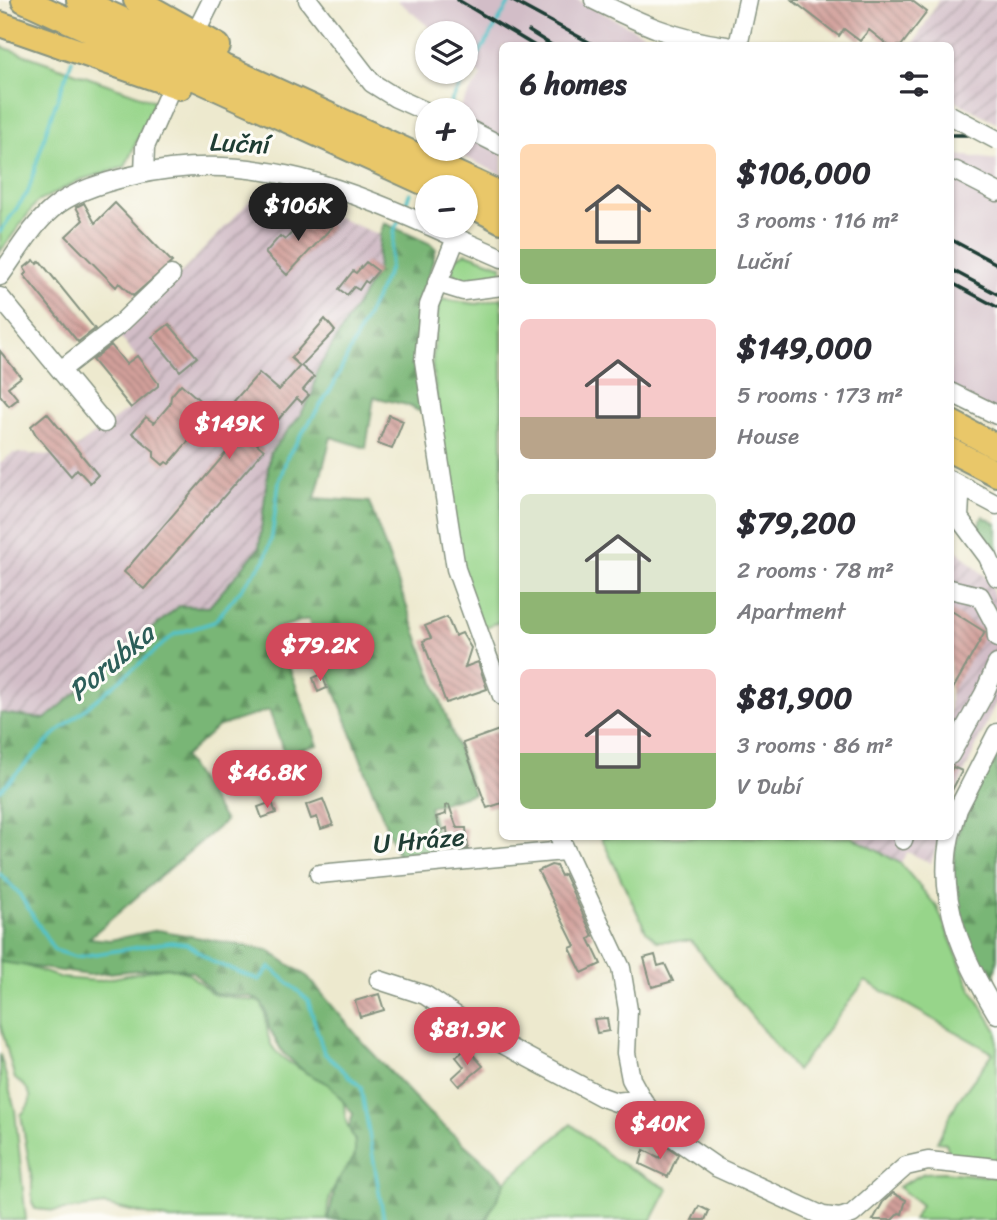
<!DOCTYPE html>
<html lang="en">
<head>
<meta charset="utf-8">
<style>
  :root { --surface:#fff; --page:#f2f2f3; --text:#2b2b33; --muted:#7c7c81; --accent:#d1495b }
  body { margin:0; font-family:Sriracha,sans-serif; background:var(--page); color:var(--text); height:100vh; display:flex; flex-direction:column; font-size:26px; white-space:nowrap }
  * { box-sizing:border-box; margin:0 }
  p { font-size:23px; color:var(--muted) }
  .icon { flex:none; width:38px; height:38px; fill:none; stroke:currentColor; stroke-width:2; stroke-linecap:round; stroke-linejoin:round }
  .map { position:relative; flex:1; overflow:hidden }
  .panel { position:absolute; left:499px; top:42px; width:455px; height:798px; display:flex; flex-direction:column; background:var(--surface); border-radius:10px; box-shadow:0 2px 5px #0004 }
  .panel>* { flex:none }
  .fabs { position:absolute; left:415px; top:21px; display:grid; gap:14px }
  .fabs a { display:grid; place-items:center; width:63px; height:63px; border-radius:50%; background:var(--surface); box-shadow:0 2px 5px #0004; font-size:35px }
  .price { position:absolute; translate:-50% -60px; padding:0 16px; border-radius:24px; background:var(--accent); color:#fff; font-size:23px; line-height:46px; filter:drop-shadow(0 2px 4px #0008) }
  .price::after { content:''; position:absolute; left:50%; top:42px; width:21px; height:16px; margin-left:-10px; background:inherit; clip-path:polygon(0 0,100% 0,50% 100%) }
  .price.selected { background:#222; color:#fff }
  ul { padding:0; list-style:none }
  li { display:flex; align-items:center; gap:21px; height:175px; padding:0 21px }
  li span { display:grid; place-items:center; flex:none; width:196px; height:140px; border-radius:10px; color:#555 }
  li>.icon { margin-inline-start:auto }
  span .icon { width:84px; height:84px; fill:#fffc; stroke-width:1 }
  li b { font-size:30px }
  h2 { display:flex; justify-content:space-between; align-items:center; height:84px; padding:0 21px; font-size:30px }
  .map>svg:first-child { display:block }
  .industrial { fill:url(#industrial-furrows) }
  .railway { fill:#d2bdc7 }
  .green { fill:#97d58a; stroke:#5b895f; stroke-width:2 }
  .forest { fill:url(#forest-firs); stroke:#4c7a55; stroke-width:2 }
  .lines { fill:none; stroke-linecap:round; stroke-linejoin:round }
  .stream { stroke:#53c2c8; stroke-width:3.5 }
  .building { fill:url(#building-back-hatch) }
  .minor-casing { stroke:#869381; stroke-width:21 }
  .highway-casing { stroke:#869381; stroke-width:28 }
  .minor { stroke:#fff; stroke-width:18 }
  .highway { stroke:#e9c769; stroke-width:24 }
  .rail { stroke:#1f3d34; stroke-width:3.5 }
  .minor-bridge-casing { stroke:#869381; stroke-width:21; stroke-linecap:butt }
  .minor-bridge { stroke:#fff; stroke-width:18 }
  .labels { text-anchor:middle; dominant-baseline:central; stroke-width:6; stroke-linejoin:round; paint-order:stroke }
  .street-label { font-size:26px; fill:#1f3d34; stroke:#fdfcf7 }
  .water-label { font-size:28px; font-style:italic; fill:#2c5e59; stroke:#fdfcf7 }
</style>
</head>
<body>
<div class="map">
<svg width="997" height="1220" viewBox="0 0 997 1220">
  <defs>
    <pattern id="industrial-furrows" width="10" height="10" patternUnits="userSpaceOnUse" patternTransform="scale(1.75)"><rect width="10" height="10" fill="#d2bdc7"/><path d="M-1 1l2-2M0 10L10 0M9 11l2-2" fill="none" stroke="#aa9ba2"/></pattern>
    <pattern id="forest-firs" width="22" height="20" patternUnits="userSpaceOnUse" patternTransform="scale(1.75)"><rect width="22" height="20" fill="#79b676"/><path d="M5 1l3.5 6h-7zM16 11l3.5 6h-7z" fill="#639562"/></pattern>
    <pattern id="building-back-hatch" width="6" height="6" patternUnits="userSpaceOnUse" patternTransform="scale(1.75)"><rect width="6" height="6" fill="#d19f9a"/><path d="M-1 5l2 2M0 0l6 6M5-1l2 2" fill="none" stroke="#a9837e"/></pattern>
  </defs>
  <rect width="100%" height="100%" fill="#fdfcf7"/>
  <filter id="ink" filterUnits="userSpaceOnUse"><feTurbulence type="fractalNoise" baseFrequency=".0143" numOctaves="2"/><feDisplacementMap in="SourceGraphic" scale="14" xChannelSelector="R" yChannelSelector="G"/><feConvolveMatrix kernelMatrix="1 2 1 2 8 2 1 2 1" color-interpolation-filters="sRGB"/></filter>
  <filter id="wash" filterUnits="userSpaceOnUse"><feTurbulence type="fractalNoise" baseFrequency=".00686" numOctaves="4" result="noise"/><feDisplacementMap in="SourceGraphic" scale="28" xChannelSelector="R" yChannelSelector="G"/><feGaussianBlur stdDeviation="1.57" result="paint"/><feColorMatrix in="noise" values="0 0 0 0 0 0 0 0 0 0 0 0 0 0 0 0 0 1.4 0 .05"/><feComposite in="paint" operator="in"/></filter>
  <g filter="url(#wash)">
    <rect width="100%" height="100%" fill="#ede9ce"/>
    <path class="industrial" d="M939,0H997V123L950,98V46L913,45Z
      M263,187L380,235L378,271L317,371L313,392L300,416L270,453L259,549L208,608L179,606L45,719L0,713V463L13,453L51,455L76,448L160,385L120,337Z
      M950,544L989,580L997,605V700L950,805Z
      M847,837H940L931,863L907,852L899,866Z"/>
    <path class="railway" d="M397,0H578L665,45L502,46V175L456,153L458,149H466V110H458L481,76L466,60V33H436Z
      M950,154L997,160V430L950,405Z"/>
    <path class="green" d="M0,46L155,101L125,167L80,180L37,202L0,252Z
      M466,253L502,266V278L468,283L458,281L451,269L457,257Z
      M502,298V621L482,628L458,560L432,364L439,299L477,304Z
      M601,837H852L900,863L937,907L970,987L997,1031V1164L950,1155L946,1143L937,1142L957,1102L993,1053L865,981L796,1071L691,941H657L646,931Z
      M0,962H15L61,978L98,981L167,967L188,973L213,994L261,1002C269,1016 264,1037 274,1049C291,1071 334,1079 343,1099C345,1106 344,1114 346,1121C349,1131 357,1140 355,1151C353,1175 324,1182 328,1220H171L105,1205L56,1211L35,1209L32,1202V1180L21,1115C36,1100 32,1089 15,1079L0,1023Z
      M0,1054L15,1110L26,1220H0Z
      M571,1124L613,1159L668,1189L652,1220H486L506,1181Z
      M943,1172L997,1177V1220H913L921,1205L898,1187L924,1173Z"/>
    <path class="forest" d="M384,223L431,244L436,249L423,296L425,414L407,405L374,397L366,448L331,437L315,498L369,502L474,793L429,807L444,857L399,860L308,619L275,629L318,745L284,753L269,710L217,727L184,757L225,821L89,938L110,940L158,930L267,950L308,977L365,1045L429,1113L506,1181L486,1220H328L336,1183L355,1156V1141L349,1128L353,1114L330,1085L306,1073L283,1053L269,1028L266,1011L261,1002L252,997L214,993L193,972L168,967L88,975L0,962V713L45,719L179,606L209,607L259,548L270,453L300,416L313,392L317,371L377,271L380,235Z
      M983,516L997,524V564L975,533Z
      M997,751V959L992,989C963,935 938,874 965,814C974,792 986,772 997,751Z"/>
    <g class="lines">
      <path class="stream" d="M446,110L511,0
        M404,207L410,193
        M0,232L28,192L49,122L72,60
        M0,790L54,735L175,634L214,622L265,560L272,536L279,482L287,457L334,384L389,270L395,228L400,218
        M0,874L18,892L54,950L76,957L171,942L187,944L213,962L259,980L270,967L308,1000L324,1053L361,1087L384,1220"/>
    </g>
    <g id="blocks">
      <path class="building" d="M792,0H911L927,12L901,46H889L869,30L860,41L844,29L839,36Z
        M84,203L95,223L115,203L172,262L133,296L119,283L116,287L66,236L83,220L76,207Z
        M314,210L332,227L287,275L265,253L280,236L285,240Z
        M34,260L37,264L40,261L95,329L78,342L24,275L27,273L24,268Z
        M366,262L378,271L368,283L365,281L359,290L354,287L347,295L339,289L353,271L356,273Z
        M325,319L335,331L301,366L314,377L303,390L309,395L302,403L297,398L257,444L264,450L144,589L124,572L255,419L234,401L259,373L279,390L300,366L291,358Z
        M169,324L197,357L180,371L152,337Z
        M111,345L126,364L137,356L158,383V386L131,408L92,360Z
        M0,351L21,377L8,387L18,399L9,406L0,395Z
        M181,384L213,412L169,464L166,462L163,465L154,457V451L132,433L146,417L154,423L170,404L171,396Z
        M47,413L98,475L90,483L77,469L71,476L36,435L31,426Z
        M389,415L403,421L392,449L378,444Z
        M950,610L985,632L950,694Z
        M447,617L455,636L462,633L471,648L465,667L478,662L487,689L446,703L423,641L431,638L425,626Z
        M322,674L327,688L318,692L313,678Z
        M502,729V803L487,808L463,743Z
        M953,767L962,771L950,794V772Z
        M241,774L246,787L230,792L225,780Z
        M323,799L333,825L321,829L317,817L311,819L306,805Z
        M272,802L276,813L262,818L258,807Z
        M449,805L457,828H466L468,849L449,850L447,828L440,831L436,817L446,814L445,806Z
        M551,865L556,866L561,876L564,874L593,936L589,939L601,964L582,973L570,948L575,946L538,871Z
        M655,955L658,966L665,964L673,981L652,987L644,958Z
        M379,994L384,1010L360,1017L355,1001Z
        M607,1018L609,1031L597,1033L594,1019Z
        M467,1048L483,1066L459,1086L452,1078L464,1067L456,1057Z
        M666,1146L678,1154L668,1177L640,1164L644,1150L660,1158Z
        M893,1193L906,1200L902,1214L899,1213L892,1220H873L883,1202Z
        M699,1206L709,1211L705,1220H692Z"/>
    </g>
  </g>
  <g filter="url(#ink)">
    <use href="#blocks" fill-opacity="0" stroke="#869381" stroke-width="2"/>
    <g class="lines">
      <g class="minor-casing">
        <path id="minor" d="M308,0L372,83L396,98L427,112
          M594,0C640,23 674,39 726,46
          M201,22L212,0
          M738,46L748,0
          M466,128L502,146
          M956,171L997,192
          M144,173L145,147L167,97
          M456,238L429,305L424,361L456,569L502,696
          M0,276C16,254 32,226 52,209C73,191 105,182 131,176C271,143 377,204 502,258
          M437,283L463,291L502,286
          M0,297L104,423
          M62,369L120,324L171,275
          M950,392L997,415
          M950,480L997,505
          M967,488L960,498L959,518L988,557L997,577
          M950,589L980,596L996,626L997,638
          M950,755L984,694L997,664
          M559,836L621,968L628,1010L626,1053L631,1079L642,1099L664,1131L716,1167L823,1216L840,1218L852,1214L906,1166L928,1161L997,1168
          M950,836C936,901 964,960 997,1014
          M950,836L958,809L997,733
          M903,840L904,836
          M319,874L564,851
          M379,980L425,995L482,1033L602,1097L616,1102L642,1099"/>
      </g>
      <g class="highway-casing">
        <path id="highway" d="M24,0L434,187
          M79,0L502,195
          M136,0L218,46
          M0,24L180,87
          M466,202L502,221
          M950,422L997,447
          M950,450L997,474"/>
      </g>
      <use href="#minor" class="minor"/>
      <use href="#highway" class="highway"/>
      <path class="rail" d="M458,0L535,46
        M511,0L596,46
        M529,31L553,46
        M950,135H997
        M950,239L997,264
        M950,269L997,294
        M950,282L997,307"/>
      <g class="minor-bridge-casing">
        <path id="minor-bridge" d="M950,115L997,140"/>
      </g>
      <use href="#minor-bridge" class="minor-bridge"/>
    </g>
  </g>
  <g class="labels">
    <g class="street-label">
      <text transform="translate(240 143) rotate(3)">Luční</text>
      <text transform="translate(419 840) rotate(-5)">U Hráze</text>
    </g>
    <g class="water-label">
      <text transform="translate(111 662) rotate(-40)">Porubka</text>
    </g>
  </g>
</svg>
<div class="fabs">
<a><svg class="icon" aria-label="layers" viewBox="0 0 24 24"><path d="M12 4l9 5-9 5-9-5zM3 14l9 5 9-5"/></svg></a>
<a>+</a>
<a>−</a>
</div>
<b class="price selected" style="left:298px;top:243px">$106K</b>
<b class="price" style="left:229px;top:461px">$149K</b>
<b class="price" style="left:320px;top:683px">$79.2K</b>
<b class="price" style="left:267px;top:810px">$46.8K</b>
<b class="price" style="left:467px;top:1067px">$81.9K</b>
<b class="price" style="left:660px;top:1161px">$40K</b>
<section class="panel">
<h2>6 homes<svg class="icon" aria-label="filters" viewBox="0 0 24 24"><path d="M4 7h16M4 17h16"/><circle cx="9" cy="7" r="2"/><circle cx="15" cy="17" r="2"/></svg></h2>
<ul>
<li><span style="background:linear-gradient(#ffd9b3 75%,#8fb573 0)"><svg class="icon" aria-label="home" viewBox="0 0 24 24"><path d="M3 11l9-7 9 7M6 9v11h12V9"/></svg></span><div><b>$106,000</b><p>3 rooms · 116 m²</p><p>Luční</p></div></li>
<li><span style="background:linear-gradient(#f6c9c9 70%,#b9a48a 0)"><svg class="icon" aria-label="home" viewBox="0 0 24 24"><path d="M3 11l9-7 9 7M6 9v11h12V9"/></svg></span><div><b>$149,000</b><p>5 rooms · 173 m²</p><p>House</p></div></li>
<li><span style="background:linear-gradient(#dfe7d0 70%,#8fb573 0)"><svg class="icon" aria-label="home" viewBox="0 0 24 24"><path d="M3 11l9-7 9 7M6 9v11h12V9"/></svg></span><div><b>$79,200</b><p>2 rooms · 78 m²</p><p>Apartment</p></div></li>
<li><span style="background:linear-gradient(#f6c9c9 60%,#8fb573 0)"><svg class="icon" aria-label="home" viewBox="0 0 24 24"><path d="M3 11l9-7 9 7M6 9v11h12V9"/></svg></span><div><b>$81,900</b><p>3 rooms · 86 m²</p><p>V Dubí</p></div></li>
</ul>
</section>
</div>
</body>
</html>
